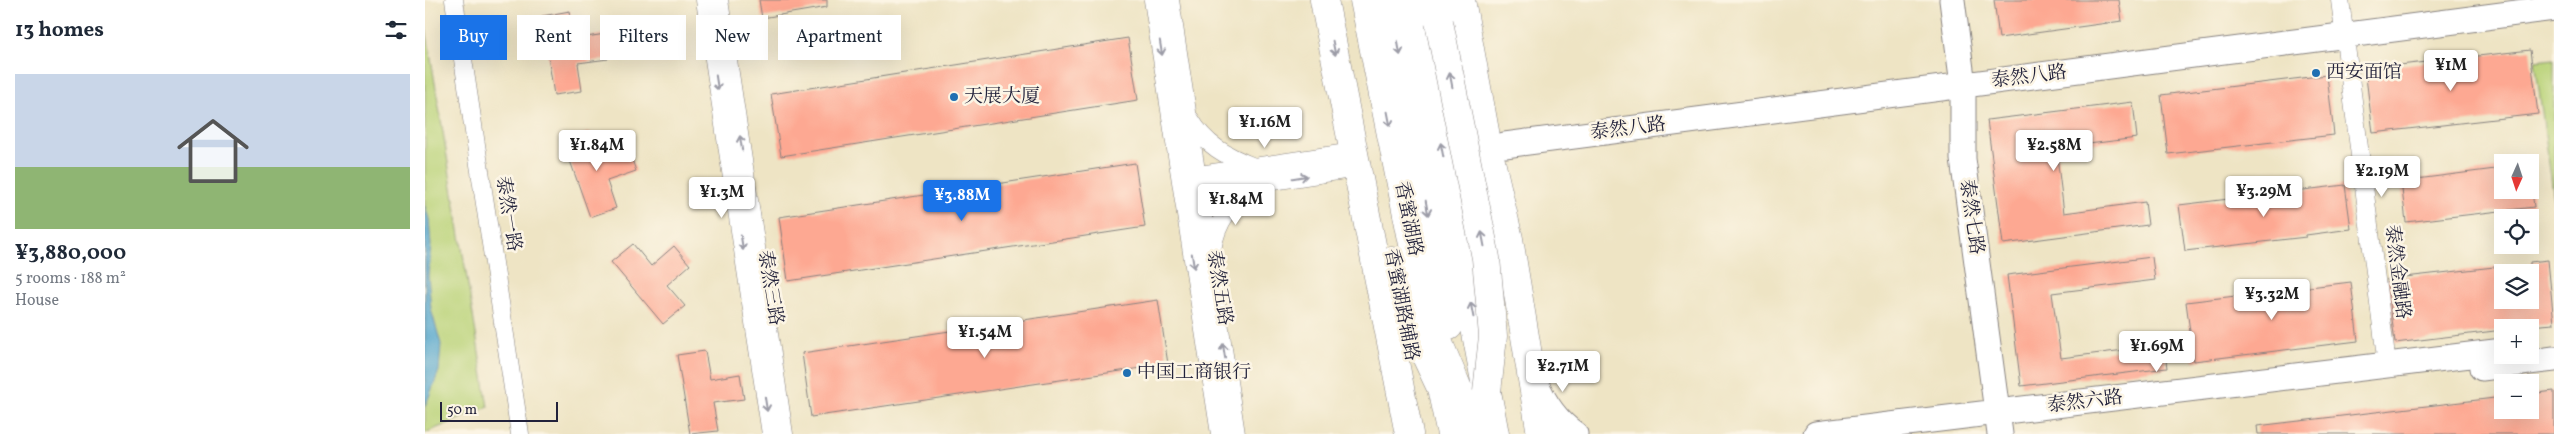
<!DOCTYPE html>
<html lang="en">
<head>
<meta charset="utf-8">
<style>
  :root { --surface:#fff; --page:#f2f2f3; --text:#1f2937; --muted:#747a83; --line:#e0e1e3; --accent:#1a73e8 }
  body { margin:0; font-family:Vollkorn,"Noto Serif SC",serif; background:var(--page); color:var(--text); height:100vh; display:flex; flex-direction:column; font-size:19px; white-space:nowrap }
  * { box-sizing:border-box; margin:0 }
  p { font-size:16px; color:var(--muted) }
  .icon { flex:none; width:28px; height:28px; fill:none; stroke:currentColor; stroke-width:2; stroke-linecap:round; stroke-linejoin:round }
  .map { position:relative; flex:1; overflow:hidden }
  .sheet { display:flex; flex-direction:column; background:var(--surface); width:425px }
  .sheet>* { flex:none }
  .hud { position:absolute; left:15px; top:15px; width:475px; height:45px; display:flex; gap:10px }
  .needle { width:32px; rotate:183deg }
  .controls { position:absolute; left:2069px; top:154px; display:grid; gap:10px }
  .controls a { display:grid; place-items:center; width:45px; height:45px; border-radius:0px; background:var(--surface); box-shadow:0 5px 20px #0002; font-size:25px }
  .scale { position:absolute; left:15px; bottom:12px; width:118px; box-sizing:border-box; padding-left:5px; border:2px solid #22223b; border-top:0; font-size:14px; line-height:18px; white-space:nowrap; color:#22223b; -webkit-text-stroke:4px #fcf5e5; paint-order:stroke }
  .price { position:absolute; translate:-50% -42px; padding:0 11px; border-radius:5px; background:#fff; color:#222; font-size:16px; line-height:32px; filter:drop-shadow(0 1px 2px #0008) }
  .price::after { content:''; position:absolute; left:50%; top:30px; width:15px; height:11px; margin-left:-8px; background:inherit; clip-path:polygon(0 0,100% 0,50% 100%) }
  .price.selected { background:var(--accent); color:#fff }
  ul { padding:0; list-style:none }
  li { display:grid; align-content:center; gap:10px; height:265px; padding:0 15px }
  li+li { border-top:1px solid var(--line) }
  li span { display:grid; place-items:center; height:155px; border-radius:0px; color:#555 }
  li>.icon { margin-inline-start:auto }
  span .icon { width:90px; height:90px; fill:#fffc; stroke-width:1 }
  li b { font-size:21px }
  h2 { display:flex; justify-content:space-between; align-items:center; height:60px; padding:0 15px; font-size:21px }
  .chip { padding:0 18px; border-radius:0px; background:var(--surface); box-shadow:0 5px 20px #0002; font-size:18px; line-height:45px }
  .chip.selected { background:var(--accent); color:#fff }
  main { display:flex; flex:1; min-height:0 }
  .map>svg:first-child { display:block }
  .green { fill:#bad379; stroke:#6e7a5a }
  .water { fill:#52a6cd; stroke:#3a6484 }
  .building { fill:#fda892 }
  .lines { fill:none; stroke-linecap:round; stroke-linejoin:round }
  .street-casing { stroke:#888380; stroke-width:19 }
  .secondary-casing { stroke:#888380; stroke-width:27 }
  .primary-casing { stroke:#888380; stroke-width:29 }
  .highway-casing { stroke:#888380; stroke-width:29 }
  .street { stroke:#fff; stroke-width:18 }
  .secondary { stroke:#fff; stroke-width:25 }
  .primary { stroke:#fff; stroke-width:28 }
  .highway { stroke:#fff; stroke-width:28 }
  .highway-bridge-casing { stroke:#888380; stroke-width:29; stroke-linecap:butt }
  .highway-bridge { stroke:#fff; stroke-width:28 }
  .oneway { stroke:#9c9ca7 }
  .poi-dot { fill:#1f6fb2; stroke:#fcf5e5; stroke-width:2 }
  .labels { text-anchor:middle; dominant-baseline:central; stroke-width:5; stroke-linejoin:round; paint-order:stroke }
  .poi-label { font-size:19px; fill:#22223b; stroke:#fcf5e5; text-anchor:start }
  .street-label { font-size:19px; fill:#22223b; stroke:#fcf5e5 }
</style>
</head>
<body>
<main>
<section class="sheet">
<h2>13 homes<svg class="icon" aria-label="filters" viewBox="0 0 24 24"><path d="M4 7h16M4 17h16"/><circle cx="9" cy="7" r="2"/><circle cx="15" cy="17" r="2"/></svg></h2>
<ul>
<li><span style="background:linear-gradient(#c9d6e8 60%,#8fb573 0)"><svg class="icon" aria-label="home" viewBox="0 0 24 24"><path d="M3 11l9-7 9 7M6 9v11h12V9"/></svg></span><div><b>¥3,880,000</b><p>5 rooms · 188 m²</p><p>House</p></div></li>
</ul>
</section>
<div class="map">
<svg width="2129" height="434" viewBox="0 0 2129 434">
  <rect width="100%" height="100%" fill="#fcf5e5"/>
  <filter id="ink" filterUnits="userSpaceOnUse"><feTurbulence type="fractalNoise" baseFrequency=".02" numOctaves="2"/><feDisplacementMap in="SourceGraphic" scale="10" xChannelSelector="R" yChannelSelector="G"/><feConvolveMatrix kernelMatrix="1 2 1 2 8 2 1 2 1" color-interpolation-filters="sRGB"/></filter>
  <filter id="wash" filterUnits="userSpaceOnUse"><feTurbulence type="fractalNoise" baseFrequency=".0096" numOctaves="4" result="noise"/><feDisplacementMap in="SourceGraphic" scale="20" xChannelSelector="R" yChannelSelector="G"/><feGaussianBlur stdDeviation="1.12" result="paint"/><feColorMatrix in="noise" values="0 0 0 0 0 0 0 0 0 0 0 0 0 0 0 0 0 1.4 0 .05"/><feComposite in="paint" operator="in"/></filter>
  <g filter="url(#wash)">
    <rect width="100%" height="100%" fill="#eee4c4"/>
    <path class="green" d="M0,22L63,407L0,433Z
      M2129,59V200L2110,61Z"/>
    <path class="water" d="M0,206L4,219L6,245L3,275L6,309L16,344L14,371L0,407Z"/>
    <g id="blocks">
      <path class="building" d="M334,0H402V7L337,18Z
        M1569,0H1694L1697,21L1574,38Z
        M145,11L149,39L180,34L183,59L153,63L157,91L129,95L117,16Z
        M703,38L713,100L356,156L346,94Z
        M2105,50L2113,114L1948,133L1940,69Z
        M1902,75L1909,135L1743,154L1736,95Z
        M1708,102L1712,138L1631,148L1639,213L1720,202L1723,225L1578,244L1562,120Z
        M165,132L174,158L203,148L211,171L182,181L191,208L165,217L138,141Z
        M710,163L720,227L363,281L354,217Z
        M2078,168V190H2107L2109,207L1981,222L1976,181Z
        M1920,185L1926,229L1881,235V237L1760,251L1754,205Z
        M208,244L226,266L249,246L265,265L242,285L260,306L238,324L186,262Z
        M1727,257L1730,280L1627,293L1636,358L1739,345L1742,368L1596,386L1582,275Z
        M2123,260L2129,324L2078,328V330L1970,343L1962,279L2078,266V300H2105V262Z
        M1926,282L1933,341L1769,361L1761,302Z
        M733,300L743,364L386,417L377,353Z
        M280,351L285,379L315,374L319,399L288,403L293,431L265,434L252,355Z
        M2129,391V434H1833L1832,426L2078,397V410H2105V394Z"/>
    </g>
  </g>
  <g filter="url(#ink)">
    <use href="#blocks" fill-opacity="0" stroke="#888380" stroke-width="1"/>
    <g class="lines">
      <g class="street-casing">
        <path id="street" d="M29,0L95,434
          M280,0L346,434
          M294,0L359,434
          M728,0L795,434
          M745,0L811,434
          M1915,0L1962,365
          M765,119C780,145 801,156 829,167
          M761,177L929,152
          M763,194L932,168
          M787,250C791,221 808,201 830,184"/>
      </g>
      <g class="secondary-casing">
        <path id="secondary" d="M1527,0L1538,85V159L1575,434
          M1080,145L2129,8
          M2057,368L2129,359
          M1110,381C1119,403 1131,421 1150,434
          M1391,434L2078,351"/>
      </g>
      <g class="primary-casing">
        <path id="primary" d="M899,0L984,434
          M1036,0L1064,153L1084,239L1116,434
          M967,261L990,310L999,352L1016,388L1026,434"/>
      </g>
      <g class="highway-casing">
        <path id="highway" d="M939,0L997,289L1015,346L1036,396L1043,434
          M965,0L1024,326
          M988,0L1070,434
          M1009,0L1014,22"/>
      </g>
      <use href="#street" class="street"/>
      <use href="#secondary" class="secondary"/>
      <use href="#primary" class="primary"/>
      <use href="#highway" class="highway"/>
      <g class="highway-bridge-casing">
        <path id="highway-bridge" d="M1014,22L1061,258L1068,336L1062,392"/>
      </g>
      <use href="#highway-bridge" class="highway-bridge"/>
    </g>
    <defs><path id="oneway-shaft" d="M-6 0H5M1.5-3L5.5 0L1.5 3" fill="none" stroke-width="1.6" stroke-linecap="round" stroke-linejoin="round" transform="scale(1.25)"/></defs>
    <g class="oneway">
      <use href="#oneway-shaft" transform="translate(736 48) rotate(81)"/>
      <use href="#oneway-shaft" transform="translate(909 48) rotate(79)"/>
      <use href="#oneway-shaft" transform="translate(974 48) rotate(80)"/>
      <use href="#oneway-shaft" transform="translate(1026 80) rotate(-101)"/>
      <use href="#oneway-shaft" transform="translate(292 83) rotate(81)"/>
      <use href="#oneway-shaft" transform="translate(964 119) rotate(79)"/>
      <use href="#oneway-shaft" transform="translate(316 143) rotate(-99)"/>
      <use href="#oneway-shaft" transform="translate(1017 150) rotate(-101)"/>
      <use href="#oneway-shaft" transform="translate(875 177) rotate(-9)"/>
      <use href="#oneway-shaft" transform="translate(1002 208) rotate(80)"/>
      <use href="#oneway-shaft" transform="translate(1058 239) rotate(-101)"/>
      <use href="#oneway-shaft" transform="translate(317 243) rotate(81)"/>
      <use href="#oneway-shaft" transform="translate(768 261) rotate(81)"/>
      <use href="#oneway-shaft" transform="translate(1047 310) rotate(-101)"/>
      <use href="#oneway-shaft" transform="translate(799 351) rotate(-99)"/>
      <use href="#oneway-shaft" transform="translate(341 404) rotate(81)"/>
    </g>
  </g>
  <g class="poi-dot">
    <circle cx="1891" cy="73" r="5"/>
    <circle cx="529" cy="97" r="5"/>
    <circle cx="702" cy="373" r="5"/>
  </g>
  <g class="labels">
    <g class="poi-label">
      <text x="1901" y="73">西安面馆</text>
      <text x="539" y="97">天展大厦</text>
      <text x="712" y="373">中国工商银行</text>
    </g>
    <g class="street-label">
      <text transform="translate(1604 77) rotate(-7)">泰然八路</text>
      <text transform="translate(1203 129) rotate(-7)">泰然八路</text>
      <text transform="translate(83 214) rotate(81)">泰然一路</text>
      <text transform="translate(1546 217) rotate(82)">泰然七路</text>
      <text transform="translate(983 219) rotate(79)">香蜜湖路</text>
      <text transform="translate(1972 272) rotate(83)">泰然金融路</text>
      <text transform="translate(345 288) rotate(81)">泰然三路</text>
      <text transform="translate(794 288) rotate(81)">泰然五路</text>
      <text transform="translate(976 305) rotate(79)">香蜜湖路辅路</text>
      <text transform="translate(1660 402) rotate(-7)">泰然六路</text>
    </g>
  </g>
</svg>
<div class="controls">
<a><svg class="needle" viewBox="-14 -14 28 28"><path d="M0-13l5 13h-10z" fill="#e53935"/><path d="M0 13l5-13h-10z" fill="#747a83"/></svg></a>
<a><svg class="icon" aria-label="locate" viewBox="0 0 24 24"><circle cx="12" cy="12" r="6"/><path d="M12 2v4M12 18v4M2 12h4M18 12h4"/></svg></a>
<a><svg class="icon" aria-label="layers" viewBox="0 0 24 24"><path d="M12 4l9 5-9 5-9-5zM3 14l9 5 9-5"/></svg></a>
<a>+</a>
<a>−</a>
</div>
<div class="scale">50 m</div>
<b class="price" style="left:2026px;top:92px">¥1M</b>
<b class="price" style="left:840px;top:149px">¥1.16M</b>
<b class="price" style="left:172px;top:172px">¥1.84M</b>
<b class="price" style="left:1629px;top:172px">¥2.58M</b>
<b class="price" style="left:1957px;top:198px">¥2.19M</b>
<b class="price" style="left:1839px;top:218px">¥3.29M</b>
<b class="price" style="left:297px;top:219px">¥1.3M</b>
<b class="price selected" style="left:537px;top:222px">¥3.88M</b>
<b class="price" style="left:811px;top:226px">¥1.84M</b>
<b class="price" style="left:1847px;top:321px">¥3.32M</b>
<b class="price" style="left:560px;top:359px">¥1.54M</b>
<b class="price" style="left:1732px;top:373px">¥1.69M</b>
<b class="price" style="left:1138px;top:393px">¥2.71M</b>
<div class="hud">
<a class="chip selected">Buy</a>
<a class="chip">Rent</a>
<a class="chip">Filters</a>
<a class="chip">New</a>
<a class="chip">Apartment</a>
</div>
</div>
</main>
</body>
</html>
